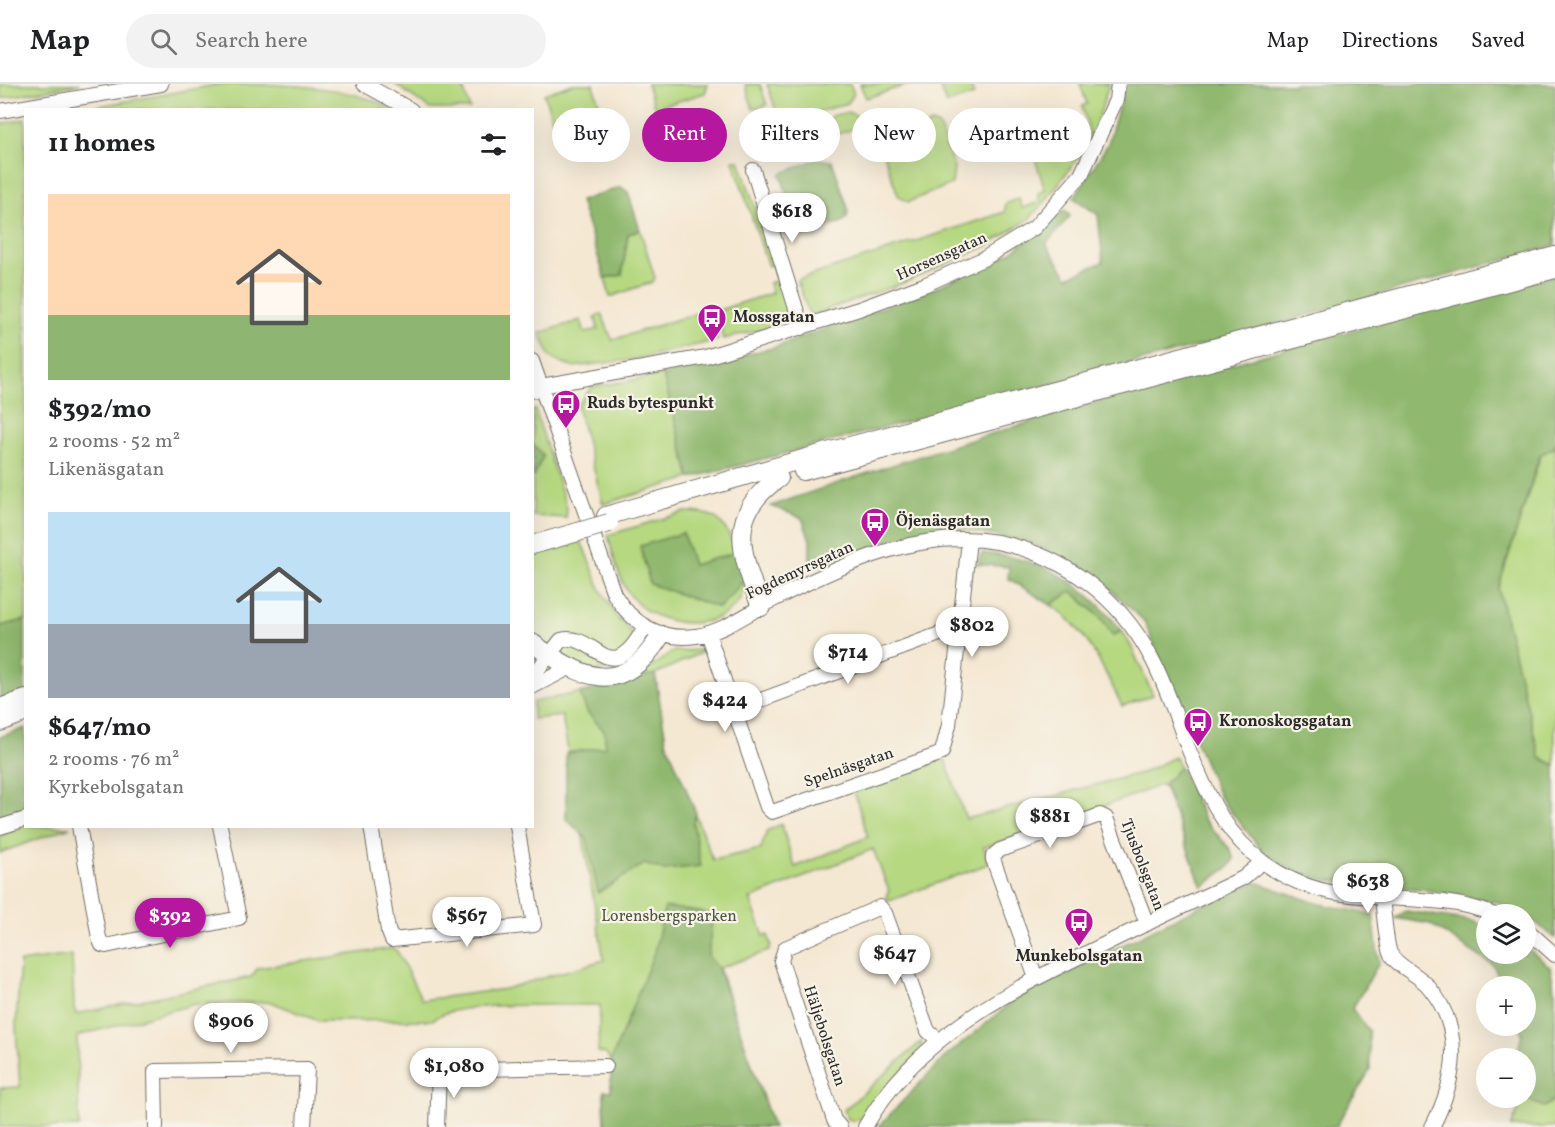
<!DOCTYPE html>
<html lang="en">
<head>
<meta charset="utf-8">
<style>
  :root { --surface:#fff; --page:#f2f2f2; --text:#202124; --muted:#757577; --line:#e0e0e0; --accent:#b5179e }
  body { margin:0; font-family:Vollkorn,serif; background:var(--page); color:var(--text); height:100vh; display:flex; flex-direction:column; font-size:22px; white-space:nowrap }
  * { box-sizing:border-box; margin:0 }
  p { font-size:20px; color:var(--muted) }
  .icon { flex:none; width:33px; height:33px; fill:none; stroke:currentColor; stroke-width:2; stroke-linecap:round; stroke-linejoin:round }
  .map { position:relative; flex:1; overflow:hidden }
  .panel { position:absolute; left:24px; top:24px; width:510px; height:720px; display:flex; flex-direction:column; background:var(--surface); border-radius:0px; box-shadow:0 6px 24px #0002 }
  .panel>* { flex:none }
  .hud { position:absolute; left:552px; top:24px; width:570px; height:54px; display:flex; gap:12px }
  .controls { position:absolute; left:1476px; top:820px; display:grid; gap:12px }
  .controls a { display:grid; place-items:center; width:60px; height:60px; border-radius:50%; background:var(--surface); box-shadow:0 6px 24px #0002; font-size:30px }
  .price { position:absolute; translate:-50% -51px; padding:0 14px; border-radius:21px; background:#fff; color:#222; font-size:20px; line-height:39px; filter:drop-shadow(0 2px 3px #0008) }
  .price::after { content:''; position:absolute; left:50%; top:36px; width:18px; height:14px; margin-left:-9px; background:inherit; clip-path:polygon(0 0,100% 0,50% 100%) }
  .price.on { background:var(--accent); color:#fff }
  ul { padding:0; list-style:none }
  li { display:grid; align-content:center; gap:12px; height:318px; padding:0 24px }
  li span { display:grid; place-items:center; height:186px; border-radius:0px; color:#555 }
  li>.icon { margin-inline-start:auto }
  span .icon { width:108px; height:108px; fill:#fffc; stroke-width:1 }
  li b { font-size:26px }
  h2 { display:flex; justify-content:space-between; align-items:center; height:72px; padding:0 24px; font-size:26px }
  .tag { padding:0 21px; border-radius:27px; background:var(--surface); box-shadow:0 6px 24px #0002; font-size:21px; line-height:54px }
  .tag.on { background:var(--accent); color:#fff }
  header { display:flex; align-items:center; gap:36px; box-sizing:border-box; height:84px; padding:0 30px; background:var(--surface); border-bottom:2px solid var(--line) }
  header strong { font-size:28px }
  nav { display:flex; gap:33px; margin-inline-start:auto; font-size:21px }
  .search { width:420px; height:54px; background:var(--page); display:flex; align-items:center; gap:15px; box-sizing:border-box; padding:0 21px; border-radius:33px; color:var(--muted); font-size:22px }
  .map>svg:first-child { display:block }
  .green { fill:#b5d880; stroke:#708256; stroke-width:1.5 }
  .forest { fill:#90b86e; stroke:#5e724c; stroke-width:1.5 }
  .lines { fill:none; stroke-linecap:round; stroke-linejoin:round }
  .minor-casing { stroke:#716d66; stroke-width:16 }
  .major-casing { stroke:#716d66; stroke-width:20 }
  .minor { stroke:#fff; stroke-width:14 }
  .major { stroke:#fff; stroke-width:18 }
  .major-bridge-casing { stroke:#716d66; stroke-width:20; stroke-linecap:butt }
  .major-bridge { stroke:#fff; stroke-width:18 }
  .labels { text-anchor:middle; dominant-baseline:central; stroke-width:4.5; stroke-linejoin:round; paint-order:stroke }
  .street-label { font-size:16px; fill:#2b2b2b; stroke:#f7f3e8 }
  .poi-label { font-size:16px; font-weight:bold; fill:#2b2b2b; stroke:#f7f3e8; text-anchor:start }
  .park-label { font-size:16px; fill:#4e5640; stroke:#f7f3e8 }
</style>
</head>
<body>
<header>
<strong>Map</strong>
<div class="search"><svg class="icon" aria-label="search" viewBox="0 0 24 24"><circle cx="10" cy="10" r="6"/><path d="M15 15l6 6"/></svg>Search here</div>
<nav><a>Map</a><a>Directions</a><a>Saved</a></nav>
</header>
<div class="map">
<svg width="1555" height="1043" viewBox="0 0 1555 1043">
  <rect width="100%" height="100%" fill="#f7f3e8"/>
  <filter id="ink" filterUnits="userSpaceOnUse"><feTurbulence type="fractalNoise" baseFrequency=".0167" numOctaves="2"/><feDisplacementMap in="SourceGraphic" scale="12" xChannelSelector="R" yChannelSelector="G"/><feConvolveMatrix kernelMatrix="1 2 1 2 8 2 1 2 1" color-interpolation-filters="sRGB"/></filter>
  <filter id="wash" filterUnits="userSpaceOnUse"><feTurbulence type="fractalNoise" baseFrequency=".008" numOctaves="4" result="noise"/><feDisplacementMap in="SourceGraphic" scale="24" xChannelSelector="R" yChannelSelector="G"/><feGaussianBlur stdDeviation="1.35" result="paint"/><feColorMatrix in="noise" values="0 0 0 0 0 0 0 0 0 0 0 0 0 0 0 0 0 1.4 0 .05"/><feComposite in="paint" operator="in"/></filter>
  <g filter="url(#wash)">
    <rect width="100%" height="100%" fill="#f4e8d3"/>
    <path class="green" d="M0,0H80L2,14Z
      M221,0C278,0 345,0 393,25L77,26Z
      M395,0H462L470,25H430Z
      M573,0H593L608,50L603,55L563,68L544,10Z
      M647,0H708L705,9L655,24Z
      M745,0H760L767,21L753,25Z
      M767,0H850L854,10L848,19L787,37L778,32Z
      M860,0H910L866,14Z
      M939,0H970L974,11L946,20Z
      M1080,0H1109L1092,55L1044,119L1028,136L986,162L903,199L815,230L809,229L797,196L1005,128V120L1019,114L1022,124L1040,118L1038,109L1045,106L1034,71L1090,51L1082,22L1087,20Z
      M848,28L859,33L862,42L835,51L830,39L831,32Z
      M25,35L26,536L0,542V40Z
      M932,39L939,42L954,84L952,100L908,118L898,111L881,63L885,55Z
      M733,76H739L774,179L768,182Z
      M640,146L655,194L652,198L610,213L605,194L622,191L628,150Z
      M779,196L790,231L786,239L723,255L716,227L772,209L769,199Z
      M710,225L718,256L637,275L572,283L550,273L540,249L581,236L585,249L598,245L595,233L602,230L612,256Z
      M663,291L690,394L603,420L577,322L592,303Z
      M533,325L535,326L567,424L566,434L533,432V394L543,372L533,360Z
      M1555,363V681L1540,674L1498,505L1541,370Z
      M685,428C721,428 723,438 737,468L693,481L641,462L650,500L719,524L745,495C743,549 663,550 633,515C618,496 614,473 608,451Z
      M581,457L600,504L619,537V535C676,589 566,591 533,596L532,581L535,576L532,575L533,472Z
      M1072,507L1102,535L1113,551L1122,547L1131,562L1153,611L1122,622C1105,587 1085,542 1051,521Z
      M707,566L655,590L666,657L713,776L761,765L767,747L781,740L795,783L868,753L854,708L945,675L966,735L1144,688L1175,673L1205,737L1229,764L1234,775L1230,782L1202,803L1163,700L1035,748L984,763L988,780L889,817L886,812L889,807L873,765L750,815L764,852L768,851L771,861L769,867L719,884L773,1043H605L604,1007H611V977L606,970L598,968L600,921C568,922 452,916 433,936L319,937L271,918L195,920L77,952L79,1043H0V1004L20,1003L16,943L20,878L72,871L74,924L76,930L251,893L258,884L393,864L397,867L422,916L505,905L604,876L562,632L533,635V618L628,599L674,567Z
      M25,742H26L70,743L0,769V752Z
      M921,958L922,963L866,1032L855,1037L848,1035L844,1026Z
      M1523,1014L1544,1023L1555,1015V1043H1511Z"/>
    <path class="forest" d="M1125,0H1555V161L1210,259L690,394L663,291L776,263L935,204L1010,169L1064,126L1070,132L1046,160L1068,193L1103,178L1098,131L1074,114L1108,60Z
      M817,75L832,77L848,124L847,134L842,138L805,150L800,148L780,90Z
      M621,103L628,108L640,146L628,150L622,191L605,194L580,117Z
      M1555,191V363L1540,371L1498,505L1540,674L1555,681V854L1526,831L1497,818L1421,805L1325,796L1290,785L1260,764L1220,714L1144,537L1092,488L1028,458L963,446L889,457L825,482L810,479V456L802,434L771,422C1026,332 1294,263 1555,191Z
      M533,360L543,372L533,394Z
      M683,449L693,481L737,468L745,495L719,524L650,500L640,462Z
      M982,469C1044,474 1084,499 1122,547L1113,552L1102,535L1072,507L1051,521L1008,494L1009,483L977,480Z
      M25,536V608L0,617V542Z
      M655,590L666,657L696,729L693,739L701,782L664,786L644,780L598,809L587,755L566,735V669L605,663V648L587,628L580,609Z
      M25,644V723L0,732V653Z
      M1180,683L1205,737L1229,764L1234,775L1230,782L1202,803L1164,700Z
      M1256,798L1316,819L1373,831L1379,879L1352,925L1369,947L1370,986L1336,1043H878L944,974L1016,915L1208,818Z
      M665,823L713,830L708,872L718,884L773,1043H605L604,1007H611V977L654,869Z
      M1406,827L1472,837L1486,842V870H1526V863L1550,883L1555,908V1015L1544,1023L1523,1014H1526V975H1516L1522,950L1519,942H1526V903H1503L1493,881L1430,840L1395,834Z"/>
  </g>
  <g filter="url(#ink)">
    <g class="lines">
      <g class="minor-casing">
        <path id="minor" d="M364,0L411,26
          M0,27L161,0
          M753,86L802,244
          M532,277L614,510C632,540 660,557 696,552C723,548 747,530 771,517C839,482 918,444 997,458C1064,471 1119,513 1151,573C1169,606 1179,645 1195,680C1211,718 1228,752 1263,778C1337,834 1416,799 1495,831
          M541,302L706,273L859,225L924,201L985,174L1034,144L1081,91L1116,16L1118,0
          M708,549L767,723L772,728L937,671L942,668L949,641L969,456
          M532,593L561,556C598,547 608,609 645,543
          M532,603L569,584
          M734,626L945,548L959,551
          M79,742L99,854L102,861L106,862L239,834L220,742
          M371,742L388,846L392,856L534,841L517,742
          M0,743L26,735
          M1382,815C1384,828 1386,859 1390,869C1396,882 1418,890 1428,902C1465,945 1456,997 1432,1043
          M1526,845L1555,871
          M1036,894L993,775V772L1000,766L1092,734L1100,731L1106,734L1147,840
          M156,1043L155,987L307,985L304,1043
          M437,1043L439,986L606,982
          M840,1043L834,1036L781,877L785,864L880,823L885,829L928,947L939,957
          M865,1043C915,953 1011,906 1099,863C1147,839 1195,817 1243,794L1262,778"/>
      </g>
      <g class="major-casing">
        <path id="major" d="M532,305L541,302
          M803,387L1555,185
          M606,432L824,369L1555,172
          M532,461L578,448
          M761,523C741,469 725,431 779,394
          M532,559C583,595 622,615 661,551
          M0,624L26,615
          M0,638L26,628"/>
      </g>
      <use href="#minor" class="minor"/>
      <use href="#major" class="major"/>
      <g class="major-bridge-casing">
        <path id="major-bridge" d="M578,448L609,439"/>
      </g>
      <use href="#major-bridge" class="major-bridge"/>
    </g>
  </g>
  <defs>
    <g id="bus-pin" transform="scale(1.5)"><path d="M0 17L-7.5 6A9.5 9.5 0 1 1 7.5 6Z" fill="#b5179e" stroke="#f7f3e8"/><path d="M-5-6H5V4H4V6H2V4H-2V6H-4V4H-5ZM-3.5-4V0h7V-4ZM-3.5 1.2v1.5H-2V1.2ZM2 1.2v1.5H3.5V1.2Z" fill="#fff"/></g>
  </defs>
  <g fill-rule="evenodd">
    <use href="#bus-pin" x="712" y="234"/>
    <use href="#bus-pin" x="566" y="320"/>
    <use href="#bus-pin" x="875" y="438"/>
    <use href="#bus-pin" x="1198" y="638"/>
    <use href="#bus-pin" x="1079" y="838"/>
  </g>
  <g class="labels">
    <g class="street-label">
      <text transform="translate(942 173) rotate(-24)">Horsensgatan</text>
      <text transform="translate(800 487) rotate(-25)">Fogdemyrsgatan</text>
      <text transform="translate(849 684) rotate(-19)">Spelnäsgatan</text>
      <text transform="translate(1142 781) rotate(69)">Tjusbolsgatan</text>
      <text transform="translate(824 952) rotate(72)">Häljebolsgatan</text>
    </g>
    <g class="poi-label">
      <text x="733" y="234">Mossgatan</text>
      <text x="587" y="320">Ruds bytespunkt</text>
      <text x="896" y="438">Öjenäsgatan</text>
      <text x="1219" y="638">Kronoskogsgatan</text>
      <text x="1079" y="873" text-anchor="middle">Munkebolsgatan</text>
    </g>
    <g class="park-label">
      <text x="669" y="833">Lorensbergsparken</text>
    </g>
  </g>
</svg>
<div class="controls">
<a><svg class="icon" aria-label="layers" viewBox="0 0 24 24"><path d="M12 4l9 5-9 5-9-5zM3 14l9 5 9-5"/></svg></a>
<a>+</a>
<a>−</a>
</div>
<b class="price" style="left:792px;top:160px">$618</b>
<b class="price" style="left:972px;top:574px">$802</b>
<b class="price" style="left:848px;top:601px">$714</b>
<b class="price" style="left:725px;top:649px">$424</b>
<b class="price" style="left:1050px;top:765px">$881</b>
<b class="price" style="left:1368px;top:830px">$638</b>
<b class="price" style="left:467px;top:864px">$567</b>
<b class="price on" style="left:170px;top:865px">$392</b>
<b class="price" style="left:895px;top:902px">$647</b>
<b class="price" style="left:231px;top:970px">$906</b>
<b class="price" style="left:454px;top:1015px">$1,080</b>
<div class="hud">
<a class="tag">Buy</a>
<a class="tag on">Rent</a>
<a class="tag">Filters</a>
<a class="tag">New</a>
<a class="tag">Apartment</a>
</div>
<section class="panel">
<h2>11 homes<svg class="icon" aria-label="filters" viewBox="0 0 24 24"><path d="M4 7h16M4 17h16"/><circle cx="9" cy="7" r="2"/><circle cx="15" cy="17" r="2"/></svg></h2>
<ul>
<li><span style="background:linear-gradient(#ffd9b3 65%,#8fb573 0)"><svg class="icon" aria-label="home" viewBox="0 0 24 24"><path d="M3 11l9-7 9 7M6 9v11h12V9"/></svg></span><div><b>$392/mo</b><p>2 rooms · 52 m²</p><p>Likenäsgatan</p></div></li>
<li><span style="background:linear-gradient(#bfe0f5 60%,#9aa5b1 0)"><svg class="icon" aria-label="home" viewBox="0 0 24 24"><path d="M3 11l9-7 9 7M6 9v11h12V9"/></svg></span><div><b>$647/mo</b><p>2 rooms · 76 m²</p><p>Kyrkebolsgatan</p></div></li>
</ul>
</section>
</div>
</body>
</html>
